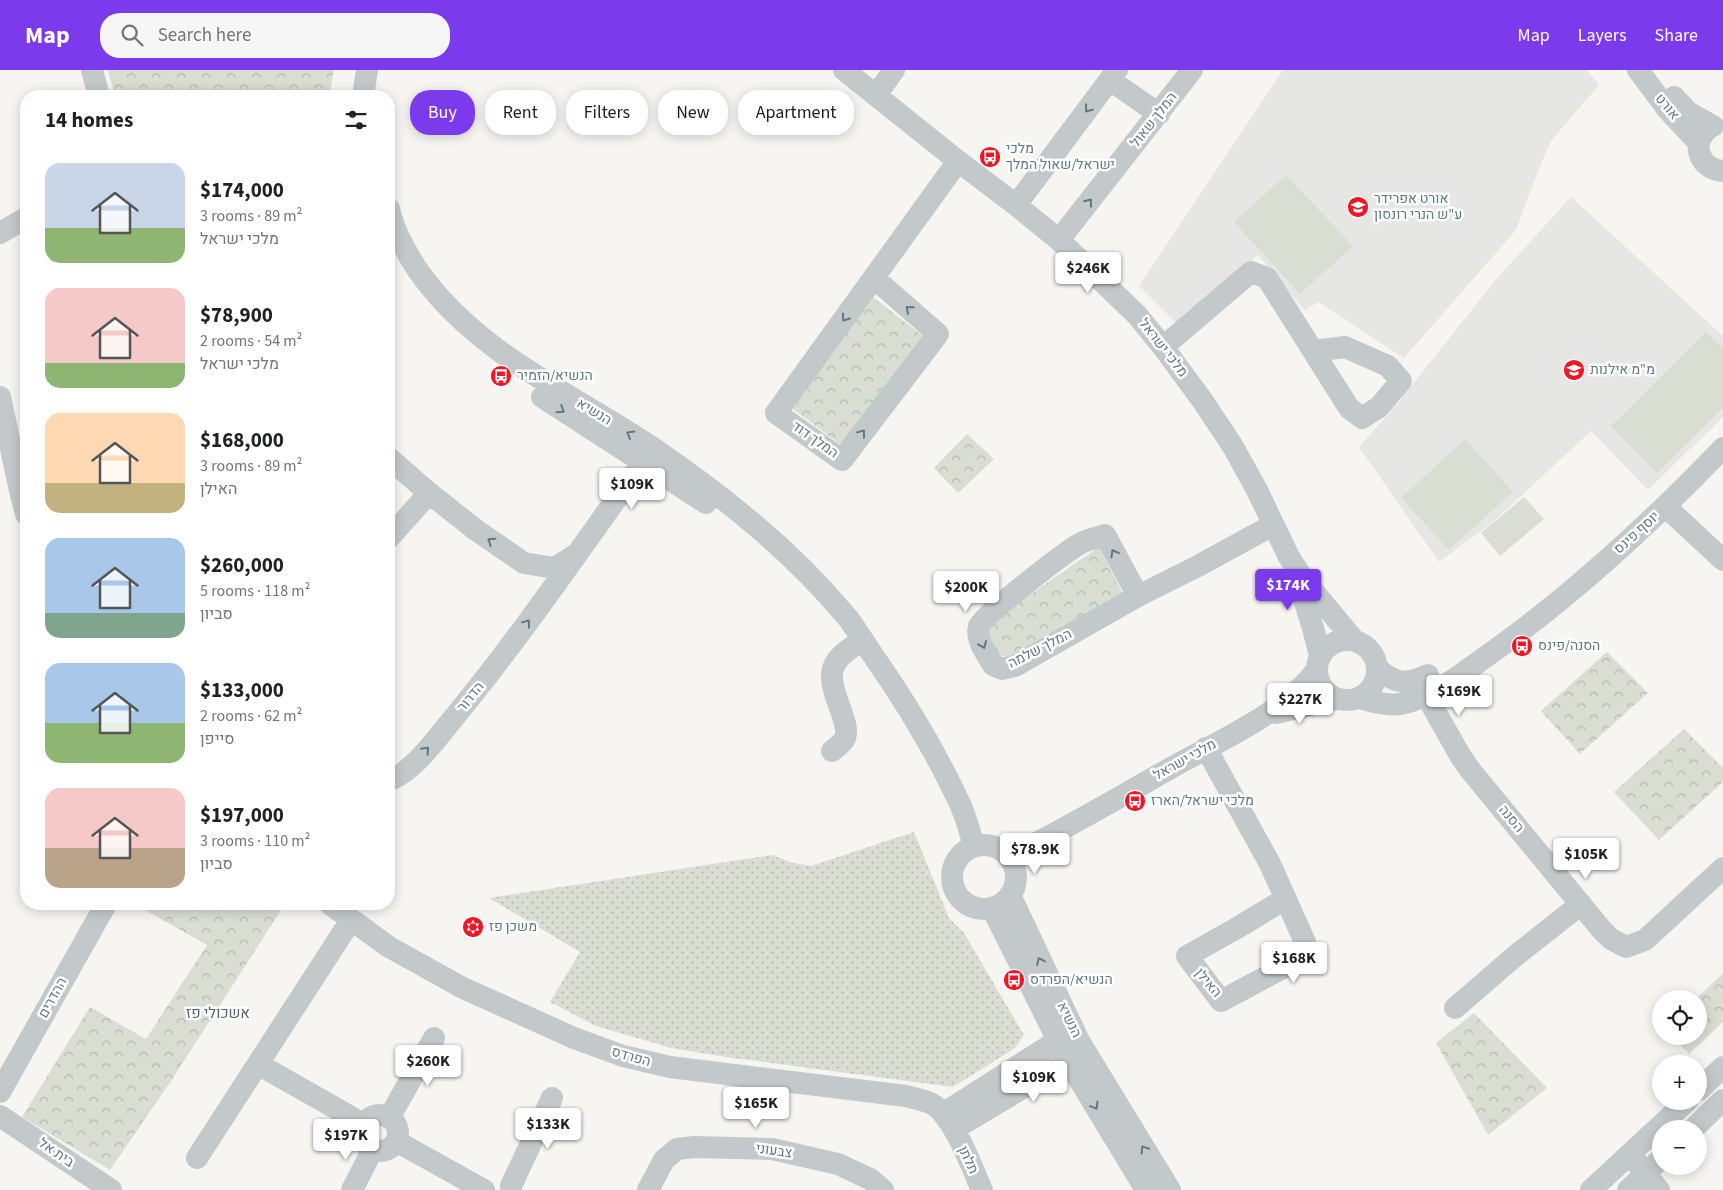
<!DOCTYPE html>
<html lang="en">
<head>
<meta charset="utf-8">
<style>
  :root { --surface:#fff; --page:#f6f6f6; --text:#202124; --muted:#757577; --accent:#7c3aed }
  body { margin:0; font-family:"Source Sans 3",Heebo,sans-serif; background:var(--page); color:var(--text); height:100vh; display:flex; flex-direction:column; font-size:19px; white-space:nowrap }
  * { box-sizing:border-box; margin:0 }
  p { font-size:16px; color:var(--muted) }
  .icon { flex:none; width:28px; height:28px; fill:none; stroke:currentColor; stroke-width:2; stroke-linecap:round; stroke-linejoin:round }
  .map { position:relative; flex:1; overflow:hidden }
  .panel { position:absolute; left:20px; top:20px; width:375px; height:820px; display:flex; flex-direction:column; background:var(--surface); border-radius:20px; box-shadow:0 2px 12px #0003 }
  .panel>* { flex:none }
  .hud { position:absolute; left:410px; top:20px; width:475px; height:45px; display:flex; gap:10px }
  .buttons { position:absolute; left:1652px; top:920px; display:grid; gap:10px }
  .buttons a { display:grid; place-items:center; width:55px; height:55px; border-radius:50%; background:var(--surface); box-shadow:0 2px 12px #0003; font-size:25px }
  .price { position:absolute; translate:-50% -42px; padding:0 11px; border-radius:5px; background:#fff; color:#222; font-size:16px; line-height:32px; filter:drop-shadow(0 1px 2px #0008) }
  .price::after { content:''; position:absolute; left:50%; top:30px; width:15px; height:11px; margin-left:-8px; background:inherit; clip-path:polygon(0 0,100% 0,50% 100%) }
  .price.selected { background:var(--accent); color:#fff }
  ul { padding:0; list-style:none }
  li { display:flex; align-items:center; gap:15px; height:125px; padding:0 25px }
  li span { display:grid; place-items:center; flex:none; width:140px; height:100px; border-radius:15px; color:#555 }
  li>.icon { margin-inline-start:auto }
  span .icon { width:60px; height:60px; fill:#fffc; stroke-width:1 }
  li b { font-size:21px }
  h2 { display:flex; justify-content:space-between; align-items:center; height:60px; padding:0 25px; font-size:21px }
  .tag { padding:0 18px; border-radius:20px; background:var(--surface); box-shadow:0 2px 12px #0003; font-size:18px; line-height:45px }
  .tag.selected { background:var(--accent); color:#fff }
  header { display:flex; align-items:center; gap:30px; box-sizing:border-box; height:70px; padding:0 25px; background:var(--accent); color:#fff }
  header strong { font-size:24px }
  nav { display:flex; gap:28px; margin-inline-start:auto; font-size:18px }
  .search { width:350px; height:45px; background:var(--page); display:flex; align-items:center; gap:12px; box-sizing:border-box; padding:0 18px; border-radius:20px; color:var(--muted); font-size:19px }
  .map>svg:first-child { display:block }
  .built { fill:#e6e6e5 }
  .grass { fill:url(#grass-dots) }
  .forest { fill:url(#forest-crowns) }
  .pitch { fill:#daded2 }
  .lines { fill:none; stroke-linecap:round; stroke-linejoin:round }
  .minor { stroke:#c3c9ca; stroke-width:22 }
  .oneway { stroke:#5e7a7f }
  .labels { text-anchor:middle; dominant-baseline:central; stroke-width:5; stroke-linejoin:round; paint-order:stroke }
  .street-label { font-size:14px; fill:#5e7a7f; stroke:#fff }
  .poi-label { font-size:14px; fill:#5e7a7f; stroke:#fff; text-anchor:start }
  .neighbourhood-label { font-size:15px; fill:#51666a; stroke:#fff }
</style>
</head>
<body>
<header>
<strong>Map</strong>
<div class="search"><svg class="icon" aria-label="search" viewBox="0 0 24 24"><circle cx="10" cy="10" r="6"/><path d="M15 15l6 6"/></svg>Search here</div>
<nav><a>Map</a><a>Layers</a><a>Share</a></nav>
</header>
<div class="map">
<svg width="1723" height="1120" viewBox="0 0 1723 1120">
  <defs>
    <pattern id="grass-dots" width="8" height="8" patternUnits="userSpaceOnUse" patternTransform="scale(1.25)"><rect width="8" height="8" fill="#daded2"/><path d="M2 2h.1M6 6h.1" fill="none" stroke="#b4b9b0" stroke-width="1.8" stroke-linecap="round"/></pattern>
    <pattern id="forest-crowns" width="20" height="18" patternUnits="userSpaceOnUse" patternTransform="scale(1.25)"><rect width="20" height="18" fill="#daded2"/><path d="M2 6a3 3 0 1 1 6 0M12 15a3 3 0 1 1 6 0" fill="none" stroke="#b4b9b0"/></pattern>
  </defs>
  <rect width="100%" height="100%" fill="#f6f5f2"/>
  <path class="built" d="M1283,0H1587L1599,15L1550,72L1533,114L1516,160L1404,288L1318,232L1305,241L1258,185L1177,254L1139,216Z
    M1571,127L1723,266V347L1648,420L1591,361L1492,453L1439,492L1359,377L1397,334L1498,207Z"/>
  <path class="grass" d="M914,762L949,848L964,863L1024,965L1015,978L953,1017L733,988L671,978L596,956L550,932L580,882L489,828L772,785L793,793L811,796Z"/>
  <path class="forest" d="M108,0H334L329,26H115Z
    M873,227L924,267L841,375L789,336Z
    M967,364L994,389L958,423L934,398Z
    M1099,477L1123,524L1010,588L993,583L988,561L997,547Z
    M1607,582L1648,623L1580,684L1541,641Z
    M1684,659L1723,698V712L1659,770L1614,722Z
    M146,834H285L171,1011L110,1100L22,1047L90,937L146,969L207,875L143,839Z
    M1723,903V952L1689,984L1671,966H1699V929H1696Z
    M1474,943L1547,1018L1488,1065L1436,973Z"/>
  <path class="pitch" d="M1286,105L1353,176L1300,224L1234,152Z
    M1706,262L1723,279V338L1657,403L1611,356Z
    M1465,369L1513,422L1449,480L1401,428Z
    M1524,427L1544,449L1500,486L1481,463Z"/>
  <g class="lines">
    <path class="minor" d="M92,0L99,26
      M844,0L958,91L1016,135L1059,170L1137,245L1163,277L1202,330L1232,375L1257,420L1289,487L1304,510L1354,570
      M1638,0L1668,40L1699,73
      M1110,10L1159,44
      M876,25L894,0
      M363,26L367,0
      M1674,27L1688,42L1713,56
      M1707,60C1690,75 1701,100 1723,101
      M1016,135L1117,0
      M389,139C394,161 405,180 417,199C475,283 571,323 653,378C688,402 723,428 756,456C788,483 820,515 847,547C858,561 867,577 877,591C908,636 937,684 960,734C966,747 970,762 974,776
      M0,163L26,148
      M1059,170L1192,0
      M874,208L938,264L842,390L776,343L958,91
      M1163,277L1251,202L1267,208L1349,338L1362,348L1379,337L1401,311L1388,296L1345,277L1313,281
      M0,327L20,421L26,444
      M542,327L706,433
      M389,388L429,423L476,460L524,493L555,498L575,485
      M1666,437L1723,490
      M389,468L429,423
      M1298,511L1313,558L1320,586
      M1138,526L1105,465C1095,468 1084,470 1076,476C1062,485 983,545 979,556C975,570 987,584 993,595L1002,599L1015,596L1138,526L1198,496L1273,455
      M1317 600a30 30 0 1 1 60 0a30 30 0 1 1-60 0Z
      M1378,599C1396,614 1407,615 1428,605
      M1414,611L1426,625L1461,687L1471,701L1601,859L1611,869L1626,877L1645,870L1723,798
      M1360,628C1374,632 1390,637 1405,633C1434,626 1460,605 1484,588C1571,527 1649,455 1723,378
      M1276,643L1336,629
      M1206,678L1270,794L1305,872V886L1221,931L1187,886L1237,858L1285,829
      M832,681C836,678 841,674 844,670C854,654 824,618 834,596C839,584 853,577 862,570
      M389,710C413,703 440,664 456,645C525,561 586,470 650,382
      M952 807a32 32 0 1 1 64 0a32 32 0 1 1-64 0Z
      M1009,787C1064,760 1116,729 1169,699C1215,673 1284,643 1316,601
      M1010,825L1079,971L1170,1120
      M330,834L389,877L463,918L574,968L623,986L670,997L906,1026C915,1029 925,1030 932,1034C953,1045 972,1098 982,1120
      M992,838L1068,991L1146,1120
      M1455,938L1514,887L1581,834
      M258,994L365,1055
      M1699,1020L1723,997
      M0,1022L106,834
      M944,1043L1057,971H1079L1068,991L954,1059
      M362 1063a18 18 0 1 1 36 0a18 18 0 1 1-36 0Z
      M0,1046L111,1120
      M389,1048L434,968
      M1693,1059L1723,1030
      M396,1071L484,1120
      M1630,1084L1659,1120
      M197,1088L351,850
      M511,1116L552,1028
      M352,1120L373,1079
      M648,1120L664,1090L677,1079L694,1077L772,1079L838,1094L870,1109L883,1120
      M1591,1120L1687,1031
      M1628,1120L1661,1089"/>
  </g>
  <defs><path id="oneway-chevron" d="M-2-3.5L2.5 0L-2 3.5" fill="none" stroke-width="1.6" stroke-linecap="round" stroke-linejoin="round" transform="scale(1.25)"/></defs>
  <g class="oneway">
    <use href="#oneway-chevron" transform="translate(1088 39) rotate(127)"/>
    <use href="#oneway-chevron" transform="translate(1089 132) rotate(-52)"/>
    <use href="#oneway-chevron" transform="translate(909 239) rotate(-139)"/>
    <use href="#oneway-chevron" transform="translate(845 248) rotate(126)"/>
    <use href="#oneway-chevron" transform="translate(561 340) rotate(33)"/>
    <use href="#oneway-chevron" transform="translate(862 363) rotate(-53)"/>
    <use href="#oneway-chevron" transform="translate(630 364) rotate(-149)"/>
    <use href="#oneway-chevron" transform="translate(491 471) rotate(-146)"/>
    <use href="#oneway-chevron" transform="translate(1114 483) rotate(-119)"/>
    <use href="#oneway-chevron" transform="translate(527 553) rotate(-53)"/>
    <use href="#oneway-chevron" transform="translate(983 575) rotate(67)"/>
    <use href="#oneway-chevron" transform="translate(426 680) rotate(-47)"/>
    <use href="#oneway-chevron" transform="translate(1040 891) rotate(-115)"/>
    <use href="#oneway-chevron" transform="translate(1095 1036) rotate(59)"/>
    <use href="#oneway-chevron" transform="translate(1144 1079) rotate(-122)"/>
  </g>
  <defs>
    <g id="bus-disc" transform="scale(1.125)"><circle r="9.5" fill="#f01725" stroke="#fff"/><path d="M-5-6H5V4H4V6H2V4H-2V6H-4V4H-5ZM-3.5-4V0h7V-4ZM-3.5 1.2v1.5H-2V1.2ZM2 1.2v1.5H3.5V1.2Z" fill="#fff"/></g>
    <g id="school-disc" transform="scale(1.125)"><circle r="9.5" fill="#f01725" stroke="#fff"/><path d="M0-5L7-2L0 1L-7-2ZM-4 1L0 2.5L4 1V4Q0 6-4 4Z" fill="#fff"/></g>
    <g id="synagogue-disc" transform="scale(1.125)"><circle r="9.5" fill="#f01725" stroke="#fff"/><path d="M0-6.5L5.6 3.2H-5.6ZM0 6.5L5.6-3.2H-5.6Z" fill="#fff"/></g>
  </defs>
  <g fill-rule="evenodd">
    <use href="#bus-disc" x="990" y="87"/>
    <use href="#school-disc" x="1358" y="137"/>
    <use href="#school-disc" x="1574" y="300"/>
    <use href="#bus-disc" x="501" y="306"/>
    <use href="#bus-disc" x="1522" y="576"/>
    <use href="#bus-disc" x="1135" y="731"/>
    <use href="#synagogue-disc" x="473" y="857"/>
    <use href="#bus-disc" x="1014" y="910"/>
  </g>
  <g class="labels">
    <g class="street-label">
      <text transform="translate(1667 37) rotate(50)">אורט</text>
      <text transform="translate(1154 50) rotate(-52)">המלך שאול</text>
      <text transform="translate(1163 278) rotate(52)">מלכי ישראל</text>
      <text transform="translate(594 342) rotate(31)">הנשיא</text>
      <text transform="translate(815 370) rotate(35)">המלך דוד</text>
      <text transform="translate(1637 463) rotate(-42)">יוסף פינס</text>
      <text transform="translate(1040 579) rotate(-27)">המלך שלמה</text>
      <text transform="translate(471 627) rotate(-51)">הדרור</text>
      <text transform="translate(1185 690) rotate(-29)">מלכי ישראל</text>
      <text transform="translate(1511 749) rotate(50)">הסנה</text>
      <text transform="translate(1208 913) rotate(50)">האילן</text>
      <text transform="translate(53 928) rotate(-61)">ההדרים</text>
      <text transform="translate(1069 950) rotate(64)">הנשיא</text>
      <text transform="translate(631 987) rotate(16)">הפרדס</text>
      <text transform="translate(774 1081) rotate(8)">צבעוני</text>
      <text transform="translate(56 1083) rotate(34)">בית אל</text>
      <text transform="translate(968 1090) rotate(65)">תלתן</text>
    </g>
    <g class="poi-label">
      <text x="1006" y="79">מלכי<tspan x="1006" dy="16">ישראל/שאול המלך</tspan></text>
      <text x="1374" y="129">אורט אפרידר<tspan x="1374" dy="16">ע"ש הנרי רונסון</tspan></text>
      <text x="1590" y="300">מ"מ אילנות</text>
      <text x="517" y="306">הנשיא/הזמיר</text>
      <text x="1538" y="576">הסנה/פינס</text>
      <text x="1151" y="731">מלכי ישראל/הארז</text>
      <text x="489" y="857">משכן פז</text>
      <text x="1030" y="910">הנשיא/הפרדס</text>
    </g>
    <g class="neighbourhood-label">
      <text x="218" y="943">אשכולי פז</text>
    </g>
  </g>
</svg>
<div class="buttons">
<a><svg class="icon" aria-label="locate" viewBox="0 0 24 24"><circle cx="12" cy="12" r="6"/><path d="M12 2v4M12 18v4M2 12h4M18 12h4"/></svg></a>
<a>+</a>
<a>−</a>
</div>
<b class="price" style="left:1088px;top:224px">$246K</b>
<b class="price" style="left:632px;top:440px">$109K</b>
<b class="price selected" style="left:1288px;top:541px">$174K</b>
<b class="price" style="left:966px;top:543px">$200K</b>
<b class="price" style="left:1459px;top:647px">$169K</b>
<b class="price" style="left:1300px;top:655px">$227K</b>
<b class="price" style="left:1035px;top:805px">$78.9K</b>
<b class="price" style="left:1586px;top:810px">$105K</b>
<b class="price" style="left:1294px;top:914px">$168K</b>
<b class="price" style="left:428px;top:1017px">$260K</b>
<b class="price" style="left:1034px;top:1033px">$109K</b>
<b class="price" style="left:756px;top:1059px">$165K</b>
<b class="price" style="left:548px;top:1080px">$133K</b>
<b class="price" style="left:346px;top:1091px">$197K</b>
<div class="hud">
<a class="tag selected">Buy</a>
<a class="tag">Rent</a>
<a class="tag">Filters</a>
<a class="tag">New</a>
<a class="tag">Apartment</a>
</div>
<section class="panel">
<h2>14 homes<svg class="icon" aria-label="filters" viewBox="0 0 24 24"><path d="M4 7h16M4 17h16"/><circle cx="9" cy="7" r="2"/><circle cx="15" cy="17" r="2"/></svg></h2>
<ul>
<li><span style="background:linear-gradient(#c9d6e8 65%,#8fb573 0)"><svg class="icon" aria-label="home" viewBox="0 0 24 24"><path d="M3 11l9-7 9 7M6 9v11h12V9"/></svg></span><div><b>$174,000</b><p>3 rooms · 89 m²</p><p>מלכי ישראל</p></div></li>
<li><span style="background:linear-gradient(#f6c9c9 75%,#8fb573 0)"><svg class="icon" aria-label="home" viewBox="0 0 24 24"><path d="M3 11l9-7 9 7M6 9v11h12V9"/></svg></span><div><b>$78,900</b><p>2 rooms · 54 m²</p><p>מלכי ישראל</p></div></li>
<li><span style="background:linear-gradient(#ffd9b3 70%,#c2b280 0)"><svg class="icon" aria-label="home" viewBox="0 0 24 24"><path d="M3 11l9-7 9 7M6 9v11h12V9"/></svg></span><div><b>$168,000</b><p>3 rooms · 89 m²</p><p>האילן</p></div></li>
<li><span style="background:linear-gradient(#a9c7e8 75%,#7fa58c 0)"><svg class="icon" aria-label="home" viewBox="0 0 24 24"><path d="M3 11l9-7 9 7M6 9v11h12V9"/></svg></span><div><b>$260,000</b><p>5 rooms · 118 m²</p><p>סביון</p></div></li>
<li><span style="background:linear-gradient(#a9c7e8 60%,#8fb573 0)"><svg class="icon" aria-label="home" viewBox="0 0 24 24"><path d="M3 11l9-7 9 7M6 9v11h12V9"/></svg></span><div><b>$133,000</b><p>2 rooms · 62 m²</p><p>סייפן</p></div></li>
<li><span style="background:linear-gradient(#f6c9c9 60%,#b9a48a 0)"><svg class="icon" aria-label="home" viewBox="0 0 24 24"><path d="M3 11l9-7 9 7M6 9v11h12V9"/></svg></span><div><b>$197,000</b><p>3 rooms · 110 m²</p><p>סביון</p></div></li>
</ul>
</section>
</div>
</body>
</html>
